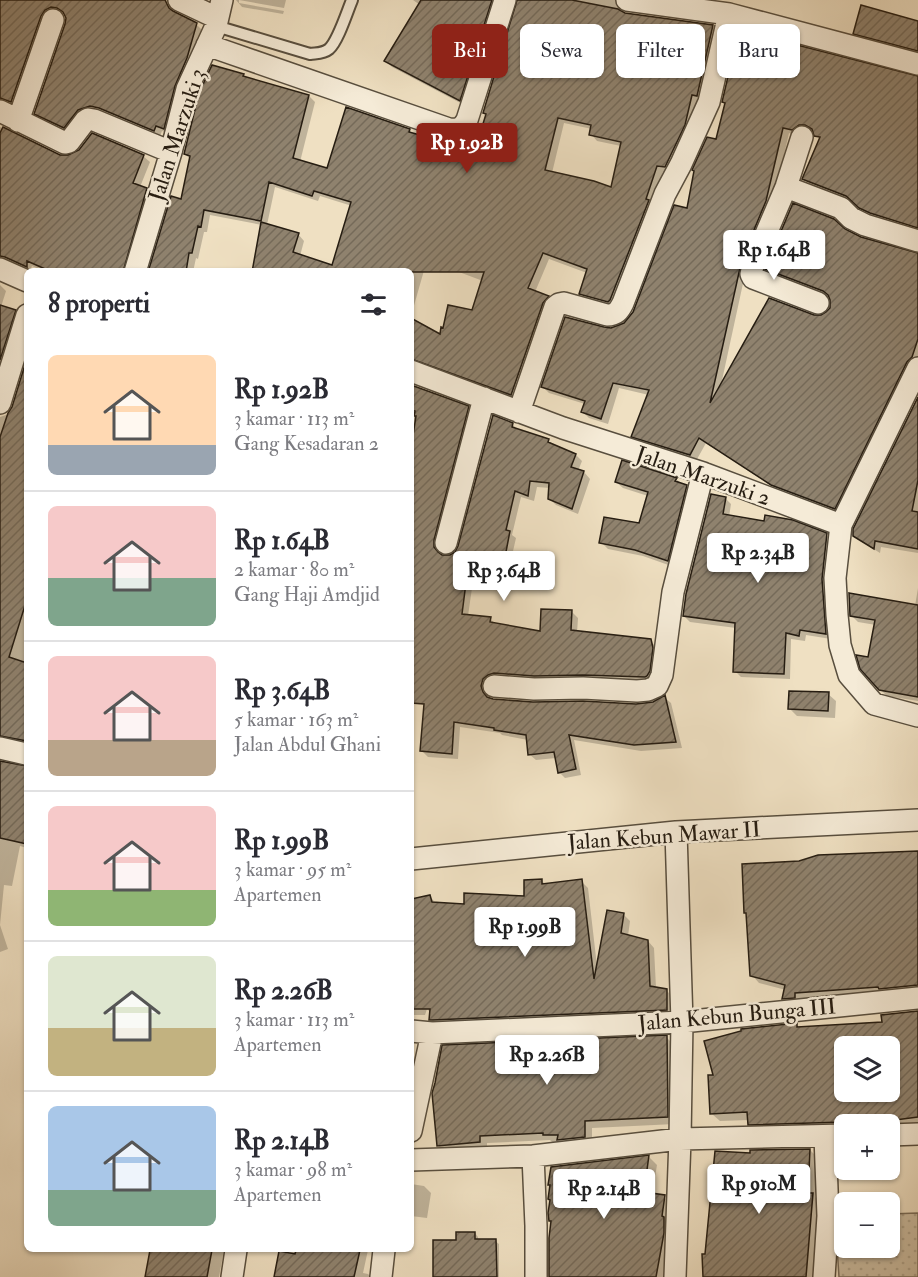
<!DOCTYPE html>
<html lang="id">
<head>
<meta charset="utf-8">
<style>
  :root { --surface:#fff; --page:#f2f2f3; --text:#2b2b33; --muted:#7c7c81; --line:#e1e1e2; --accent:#8f2418 }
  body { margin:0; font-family:"IM FELL Double Pica",serif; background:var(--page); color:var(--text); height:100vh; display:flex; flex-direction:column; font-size:22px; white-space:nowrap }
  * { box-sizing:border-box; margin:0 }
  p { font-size:20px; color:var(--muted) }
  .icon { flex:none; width:33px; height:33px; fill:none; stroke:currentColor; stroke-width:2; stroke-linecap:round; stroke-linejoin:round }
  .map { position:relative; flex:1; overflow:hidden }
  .details { position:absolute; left:24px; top:268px; width:390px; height:984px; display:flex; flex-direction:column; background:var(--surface); border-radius:9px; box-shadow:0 2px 4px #0004 }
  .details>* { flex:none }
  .hud { position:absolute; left:432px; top:24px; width:396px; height:54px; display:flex; gap:12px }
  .tools { position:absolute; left:834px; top:1036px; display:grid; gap:12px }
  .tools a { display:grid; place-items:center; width:66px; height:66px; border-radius:9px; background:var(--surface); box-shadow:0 2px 4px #0004; font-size:30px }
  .price { position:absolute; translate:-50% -51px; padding:0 14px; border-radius:6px; background:#fff; color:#222; font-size:20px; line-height:39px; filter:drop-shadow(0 2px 3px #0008) }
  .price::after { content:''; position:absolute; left:50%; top:36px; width:18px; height:14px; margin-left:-9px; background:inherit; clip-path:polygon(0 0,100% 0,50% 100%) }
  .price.on { background:var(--accent); color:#fff }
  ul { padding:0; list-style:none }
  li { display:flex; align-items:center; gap:18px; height:150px; padding:0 24px }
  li+li { border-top:2px solid var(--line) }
  li span { display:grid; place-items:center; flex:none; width:168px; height:120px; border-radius:9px; color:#555 }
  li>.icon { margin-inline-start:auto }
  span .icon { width:72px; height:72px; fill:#fffc; stroke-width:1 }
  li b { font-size:26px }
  h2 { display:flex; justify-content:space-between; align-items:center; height:72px; padding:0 24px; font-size:26px }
  .tag { padding:0 21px; border-radius:9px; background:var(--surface); box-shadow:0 2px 4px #0004; font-size:21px; line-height:54px }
  .tag.on { background:var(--accent); color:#fff }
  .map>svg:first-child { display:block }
  .park { fill:url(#park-dots); stroke:#7a6e5b; stroke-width:1.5 }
  .shadow { fill:#0003; fill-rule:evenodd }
  .building { fill:url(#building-hatch); stroke:#261d12; stroke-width:1.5; fill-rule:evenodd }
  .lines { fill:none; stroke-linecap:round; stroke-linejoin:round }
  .service-casing { stroke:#584e3e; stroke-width:14 }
  .minor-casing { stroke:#584e3e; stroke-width:24 }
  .service { stroke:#f5ebd7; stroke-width:10 }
  .minor { stroke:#f5ebd7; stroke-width:21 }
  .labels { text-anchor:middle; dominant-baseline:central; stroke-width:5; stroke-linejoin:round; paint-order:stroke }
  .street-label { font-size:22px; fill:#261d12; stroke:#f5ebd7 }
</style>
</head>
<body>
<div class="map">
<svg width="918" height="1277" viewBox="0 0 918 1277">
  <defs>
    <pattern id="park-dots" width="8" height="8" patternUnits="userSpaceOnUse" patternTransform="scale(1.5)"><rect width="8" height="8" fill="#cdbfa4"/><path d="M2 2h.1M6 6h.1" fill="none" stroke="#b0a48c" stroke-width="1.8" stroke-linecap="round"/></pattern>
    <pattern id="building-hatch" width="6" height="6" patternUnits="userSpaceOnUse" patternTransform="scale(1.5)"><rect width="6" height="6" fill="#8f826e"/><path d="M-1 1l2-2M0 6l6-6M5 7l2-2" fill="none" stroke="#756a59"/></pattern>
  </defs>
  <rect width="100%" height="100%" fill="#efe0c2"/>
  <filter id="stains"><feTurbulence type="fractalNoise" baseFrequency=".00333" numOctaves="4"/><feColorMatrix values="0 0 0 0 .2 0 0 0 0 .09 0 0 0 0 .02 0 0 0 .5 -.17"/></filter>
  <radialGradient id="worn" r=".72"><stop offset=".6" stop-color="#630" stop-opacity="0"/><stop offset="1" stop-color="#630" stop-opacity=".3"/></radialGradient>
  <path class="park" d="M918,1213V1277H839L835,1216L844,1215V1248H890V1214Z"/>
  <path class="shadow" d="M0,0H174L172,8L174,13L196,24L202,30L193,65L170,134L162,131L160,136L107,114L70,133L42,120L36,113L67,18L64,14L58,13L17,108L0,106Z
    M236,0H239V3L284,11L283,14L242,7Z
    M239,0H286L284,8Z
    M413,0H501L466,106L392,67L386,61L420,5Z
    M519,0H622L620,5L621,12L625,14L713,26L719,32L703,102L698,100L690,132L671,173L663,172L652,205L615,308L587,300L581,294L587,273L549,259L535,292L548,297L554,303L518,400L411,366V320L441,336L473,312L483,281L427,260L411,316V272H253L262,225L210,215L207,232H204L198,259L196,258L193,272H150L183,201L191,160L185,154L243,75L247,79L309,96L315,102L300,162L328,170L409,130L414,135L476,152L487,115L484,112ZM564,123L592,129L591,134L597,141L621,146L612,189L552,173ZM275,187L318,201L320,196L352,206L333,267L300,256L304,241L298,234L267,225Z
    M918,21V54L861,39L855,33Z
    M918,78V231L877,219L866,213L853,202L810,185L804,179L820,139L813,130H805L798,136L789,133L772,207L747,265L721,385L814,317H821L831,309L830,297L773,275L767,269L844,230L859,238L918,255V363L841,514L779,491L706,443L696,461L639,442L633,436L649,395L619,388L608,424L589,418L583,412L585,404L549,393L543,387L608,329L623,325L632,316L688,210L718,141L727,105L724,102Z
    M0,127L59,156H143L150,162L140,187L146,189L153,195L130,272H46L32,266L30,271L13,263L6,262L0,264Z
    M0,285L6,291L1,307L15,311L21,318L0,386Z
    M27,364V745L0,744V417L9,414L14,407Z
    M411,386L468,408L474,414L439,547L440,555L450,557L457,553L512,424L518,430L548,440L555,447L576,455L582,461L578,471L584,472L590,479L578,514L556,505L549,498L550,488L537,487L534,501L521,497L512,535L516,538L511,560L515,561L521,567L517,589L473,581L468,616L490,619L496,624L542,632L572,612L578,618L577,633L650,640L656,647L654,682L487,693L488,699L533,703L636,705L653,703L664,697L671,703L682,748L641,751L574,740L581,775L565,778L559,772L556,758L536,760L529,754L528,740L502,735L500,733L460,727L458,759L428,757L422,751L426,695L411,697Z
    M918,400V553L881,547L880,553L861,541L854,535Z
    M623,462L676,479L693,493L674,567L643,556L608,549L601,542L640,525L648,496L623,488L616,482Z
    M725,498L731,504L729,517L826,535L833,541L831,639L806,635L805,641L791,639L790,679L741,677L735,671L736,628L690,622L684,616Z
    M918,588V701L887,696L880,689L870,659L876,625L858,622L851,615L915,606Z
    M828,694L836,701L835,718L797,716L790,709Z
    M0,763L27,768V848L20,846L12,886L4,885L0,925L8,949L0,952Z
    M918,852V993L791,1006L784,999L786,990L759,983L752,975L748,915L746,913L799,863Z
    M542,881L546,885L581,881L588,888L597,966L624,915L630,921L628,936L648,941L654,948L656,988L666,990L673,997V1016L438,1026L431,1019V1013L427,1009L425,1015H411V901L430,897L437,904L465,905L526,898Z
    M918,1012V1125H844L757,1132L749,1124V1120L720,1121L712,1114L715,1076L796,1025L800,1029L884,1023ZM844,1047H890V1092H844Z
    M666,1037L674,1045L675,1124L592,1128V1144L566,1148L561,1142H552L550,1140L487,1143V1150L446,1153L438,1146Z
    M411,1058L415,1063L411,1081Z
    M810,1150L817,1157L815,1197L820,1202L813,1277H704L706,1256L751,1155Z
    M649,1157L657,1165L652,1195L664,1197L672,1205L665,1277H550L552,1222L550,1220Z
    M411,1184L424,1186L431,1193L427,1218L411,1216Z
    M475,1233L478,1237V1241H495L499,1244V1277H435L458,1241Z
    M152,1250H224L219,1277H147Z
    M280,1250H368L363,1273L368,1274L371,1277H275Z"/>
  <path class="building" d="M0,0H165L169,8L173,11L197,23L187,58L175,86L164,129L156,126L154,131L99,108L90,106L78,110L64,128L34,114L65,24L66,18L63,12L57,8L51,7L45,10L41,16L11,102L0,98Z
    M421,0H492L460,101L384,61Z
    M517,0H572L618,9L625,13L713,25L697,96L692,95L685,125L665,167L657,166L646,199L649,200L610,300L608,302L579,294L587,269L543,253L528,288L549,296L543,303L511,395L411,359V318L440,334L441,327L443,328L448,305L472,310L484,272H252L261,222L299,233L293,252L332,265L351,202L314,191L312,196L269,182L261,221L204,210L201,227L198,226L192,253H189L186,272H148L171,196L181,199L190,156L184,154L199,93L212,65L244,74L243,76L309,95L293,158L327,168L346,107L410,129L409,132L475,150L486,114L483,113ZM558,118L591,125L589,135L621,142L611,187L594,181L545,170Z
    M861,5L918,21V51L853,34Z
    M739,30L918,76V228L870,213L859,208L846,196L802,179L820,137L814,136L812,129L805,125H799L792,130L783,128L766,201L742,259L710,403L769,298L814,315H821L826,312L830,308V300L828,295L823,291L765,269L793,203L834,219L845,229L861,237L918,253V339L912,357L907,362L835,509L771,485L699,438L690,455L631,437L649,390L613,383L601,419L581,412L585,401L541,387L565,317L604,327L611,328L624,323L633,312L674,205L687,208L694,171L692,170L707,137L716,139L725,103L722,102Z
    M3,127L60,155H68L79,150L92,133L144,155L133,183L147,188L123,272H52L27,261V267L5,257L0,256V133Z
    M0,305L16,310L0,360Z
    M27,358V599L9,657L27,663V741L0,736V437L8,413L12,407Z
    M411,385L469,406L434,540V547L438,552L442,555H450L455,552L458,546L493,415L513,423L512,427L549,439L548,442L576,454L571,467L584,471L572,509L548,499L549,483L530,481L528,496L515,491L506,530L510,531L505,557L515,559L511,583L467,575L462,614L491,617L490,622L540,631L541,609L572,610L571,630L651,639L653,648L650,671L647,676L645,677L583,675L534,676L494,673L488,675L483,679L481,686L483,692L487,697L493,699L533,702L583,701L636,704L653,702L665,695L676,742L634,745L569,735L576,769L558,773L554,752L528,755L526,735L494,730V728L454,722L452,754L420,751L424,704L411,703V448L416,416H414L415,411L411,410Z
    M918,397V480L912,511L918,512V549L875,541L874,549L853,536V529Z
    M622,460L677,478L675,481L687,485L668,561L635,550L599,543L604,517L639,523L648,492L615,482Z
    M711,494L726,497L723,514L764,521L765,515L793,520L827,533L822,579L826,634L800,630L799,636L786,633L784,674L733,672L735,623L683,616L686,594Z
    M849,593L918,605V697L879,690L860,669L856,655L868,657L875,620L850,616Z
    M789,691L829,692L828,711L788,709Z
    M0,761L27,766V844L0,838Z
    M918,851V985L879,989L878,987L795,993V998L782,999L785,985L750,976L746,913H744L742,864L799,861L818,855Z
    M542,879V884L582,879L594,979L607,910L624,913L621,933L648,940L650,986L667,989V1010L432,1020H429L430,1009H411V899L430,895L432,902L464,904V893L524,896V880Z
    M918,1011V1117L857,1125H851L844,1122L748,1125L747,1112L710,1114L708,1075H713L704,1041L741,1031V1029L797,1023V1027L882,1022L881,1015ZM844,1047H890V1092H844Z
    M667,1035L668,1117L585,1121V1137L557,1140L558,1135H543V1133L480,1136V1142L437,1146L432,1093L435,1083L442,1045Z
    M810,1149L808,1193H813L806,1277H703L702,1254H705L715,1151L750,1153V1150Z
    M649,1155L644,1192L665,1195L662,1216L664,1217V1233L656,1277H549V1238L551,1221H549L548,1213L550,1200L548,1199L550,1185H548L551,1167Z
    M456,1232H475V1239H496L497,1277H433V1240H456Z
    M150,1250H212L207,1277H145Z
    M296,1250H360L354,1277H274L279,1251L295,1254Z"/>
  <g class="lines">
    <g class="service-casing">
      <path id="service" d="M216,26L310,54C316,53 323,54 329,49C338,41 347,12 352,0"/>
    </g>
    <g class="minor-casing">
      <path id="minor" d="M179,0L217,18
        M627,0L729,14L918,64
        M207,45L449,129C459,130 462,128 467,120L505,0
        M0,111L65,143L69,142L85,121L88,119L94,120L171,152
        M18,121L53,20
        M802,137L786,187L754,262L751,274L753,278L818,303
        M786,187L841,208L851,218L865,225L918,241
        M0,269L27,281
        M135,272L171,152L187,89L216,26L222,0
        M411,371L563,428L703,473L841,525L835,578L837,615L840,645L849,675L874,704L918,716
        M0,403L27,315
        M519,412L555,307L559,304L564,303L607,315C616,315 619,311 623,303L665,194L681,164L709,102L729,14
        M841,525L918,368
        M446,543L484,398
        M494,686L534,689L583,688L637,691L648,690L657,686L662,675L673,592L703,473
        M0,748L26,754
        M411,859L676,832L918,820
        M411,1031L432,1033L682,1022L918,998
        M411,1131L432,1033
        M890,1135L918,1134
        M533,1156L536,1226V1277
        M411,1160L533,1156L680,1139L844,1135
        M232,1277L236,1250
        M381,1277L384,1250
        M675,1277L680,1139L682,1022L676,832
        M824,1277L828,1216L825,1136"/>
    </g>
    <use href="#service" class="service"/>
    <use href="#minor" class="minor"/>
  </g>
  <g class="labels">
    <g class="street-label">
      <text transform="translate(177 135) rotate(-72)">Jalan Marzuki 3</text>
      <text transform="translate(703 476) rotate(19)">Jalan Marzuki 2</text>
      <text transform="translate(664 836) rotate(-4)">Jalan Kebun Mawar II</text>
      <text transform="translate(737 1015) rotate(-5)">Jalan Kebun Bunga III</text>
    </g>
  </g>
  <rect width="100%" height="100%" filter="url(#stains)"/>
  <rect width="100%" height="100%" fill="url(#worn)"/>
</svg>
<div class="tools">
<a><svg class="icon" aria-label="layers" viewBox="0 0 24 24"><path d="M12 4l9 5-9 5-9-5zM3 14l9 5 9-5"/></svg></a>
<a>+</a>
<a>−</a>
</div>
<b class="price on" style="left:467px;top:174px">Rp 1.92B</b>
<b class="price" style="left:774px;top:281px">Rp 1.64B</b>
<b class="price" style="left:758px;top:584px">Rp 2.34B</b>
<b class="price" style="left:504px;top:602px">Rp 3.64B</b>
<b class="price" style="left:525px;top:958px">Rp 1.99B</b>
<b class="price" style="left:547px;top:1086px">Rp 2.26B</b>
<b class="price" style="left:759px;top:1215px">Rp 910M</b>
<b class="price" style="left:604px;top:1220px">Rp 2.14B</b>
<div class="hud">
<a class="tag on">Beli</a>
<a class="tag">Sewa</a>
<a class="tag">Filter</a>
<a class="tag">Baru</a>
</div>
<section class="details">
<h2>8 properti<svg class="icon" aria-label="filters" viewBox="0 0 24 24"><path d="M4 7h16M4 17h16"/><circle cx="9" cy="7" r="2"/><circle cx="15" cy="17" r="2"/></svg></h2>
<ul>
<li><span style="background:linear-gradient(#ffd9b3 75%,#9aa5b1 0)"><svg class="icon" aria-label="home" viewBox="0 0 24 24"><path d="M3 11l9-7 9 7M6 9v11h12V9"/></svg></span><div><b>Rp 1.92B</b><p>3 kamar · 113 m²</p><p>Gang Kesadaran 2</p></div></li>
<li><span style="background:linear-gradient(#f6c9c9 60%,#7fa58c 0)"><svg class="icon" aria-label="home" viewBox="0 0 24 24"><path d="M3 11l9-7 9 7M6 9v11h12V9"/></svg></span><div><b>Rp 1.64B</b><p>2 kamar · 80 m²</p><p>Gang Haji Amdjid</p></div></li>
<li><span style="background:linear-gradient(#f6c9c9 70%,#b9a48a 0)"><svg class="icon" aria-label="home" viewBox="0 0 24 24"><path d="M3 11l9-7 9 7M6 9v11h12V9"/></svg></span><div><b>Rp 3.64B</b><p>5 kamar · 163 m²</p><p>Jalan Abdul Ghani</p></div></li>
<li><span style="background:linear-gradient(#f6c9c9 70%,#8fb573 0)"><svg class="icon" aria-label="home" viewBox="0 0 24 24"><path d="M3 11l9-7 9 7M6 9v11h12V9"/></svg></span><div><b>Rp 1.99B</b><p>3 kamar · 95 m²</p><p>Apartemen</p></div></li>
<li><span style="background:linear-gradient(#dfe7d0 60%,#c2b280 0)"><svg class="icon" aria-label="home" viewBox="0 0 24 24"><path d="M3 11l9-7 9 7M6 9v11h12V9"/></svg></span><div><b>Rp 2.26B</b><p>3 kamar · 113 m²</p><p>Apartemen</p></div></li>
<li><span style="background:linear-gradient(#a9c7e8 70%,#7fa58c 0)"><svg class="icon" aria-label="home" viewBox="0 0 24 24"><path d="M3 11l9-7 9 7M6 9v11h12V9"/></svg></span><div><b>Rp 2.14B</b><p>3 kamar · 98 m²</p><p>Apartemen</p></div></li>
</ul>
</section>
</div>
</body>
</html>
